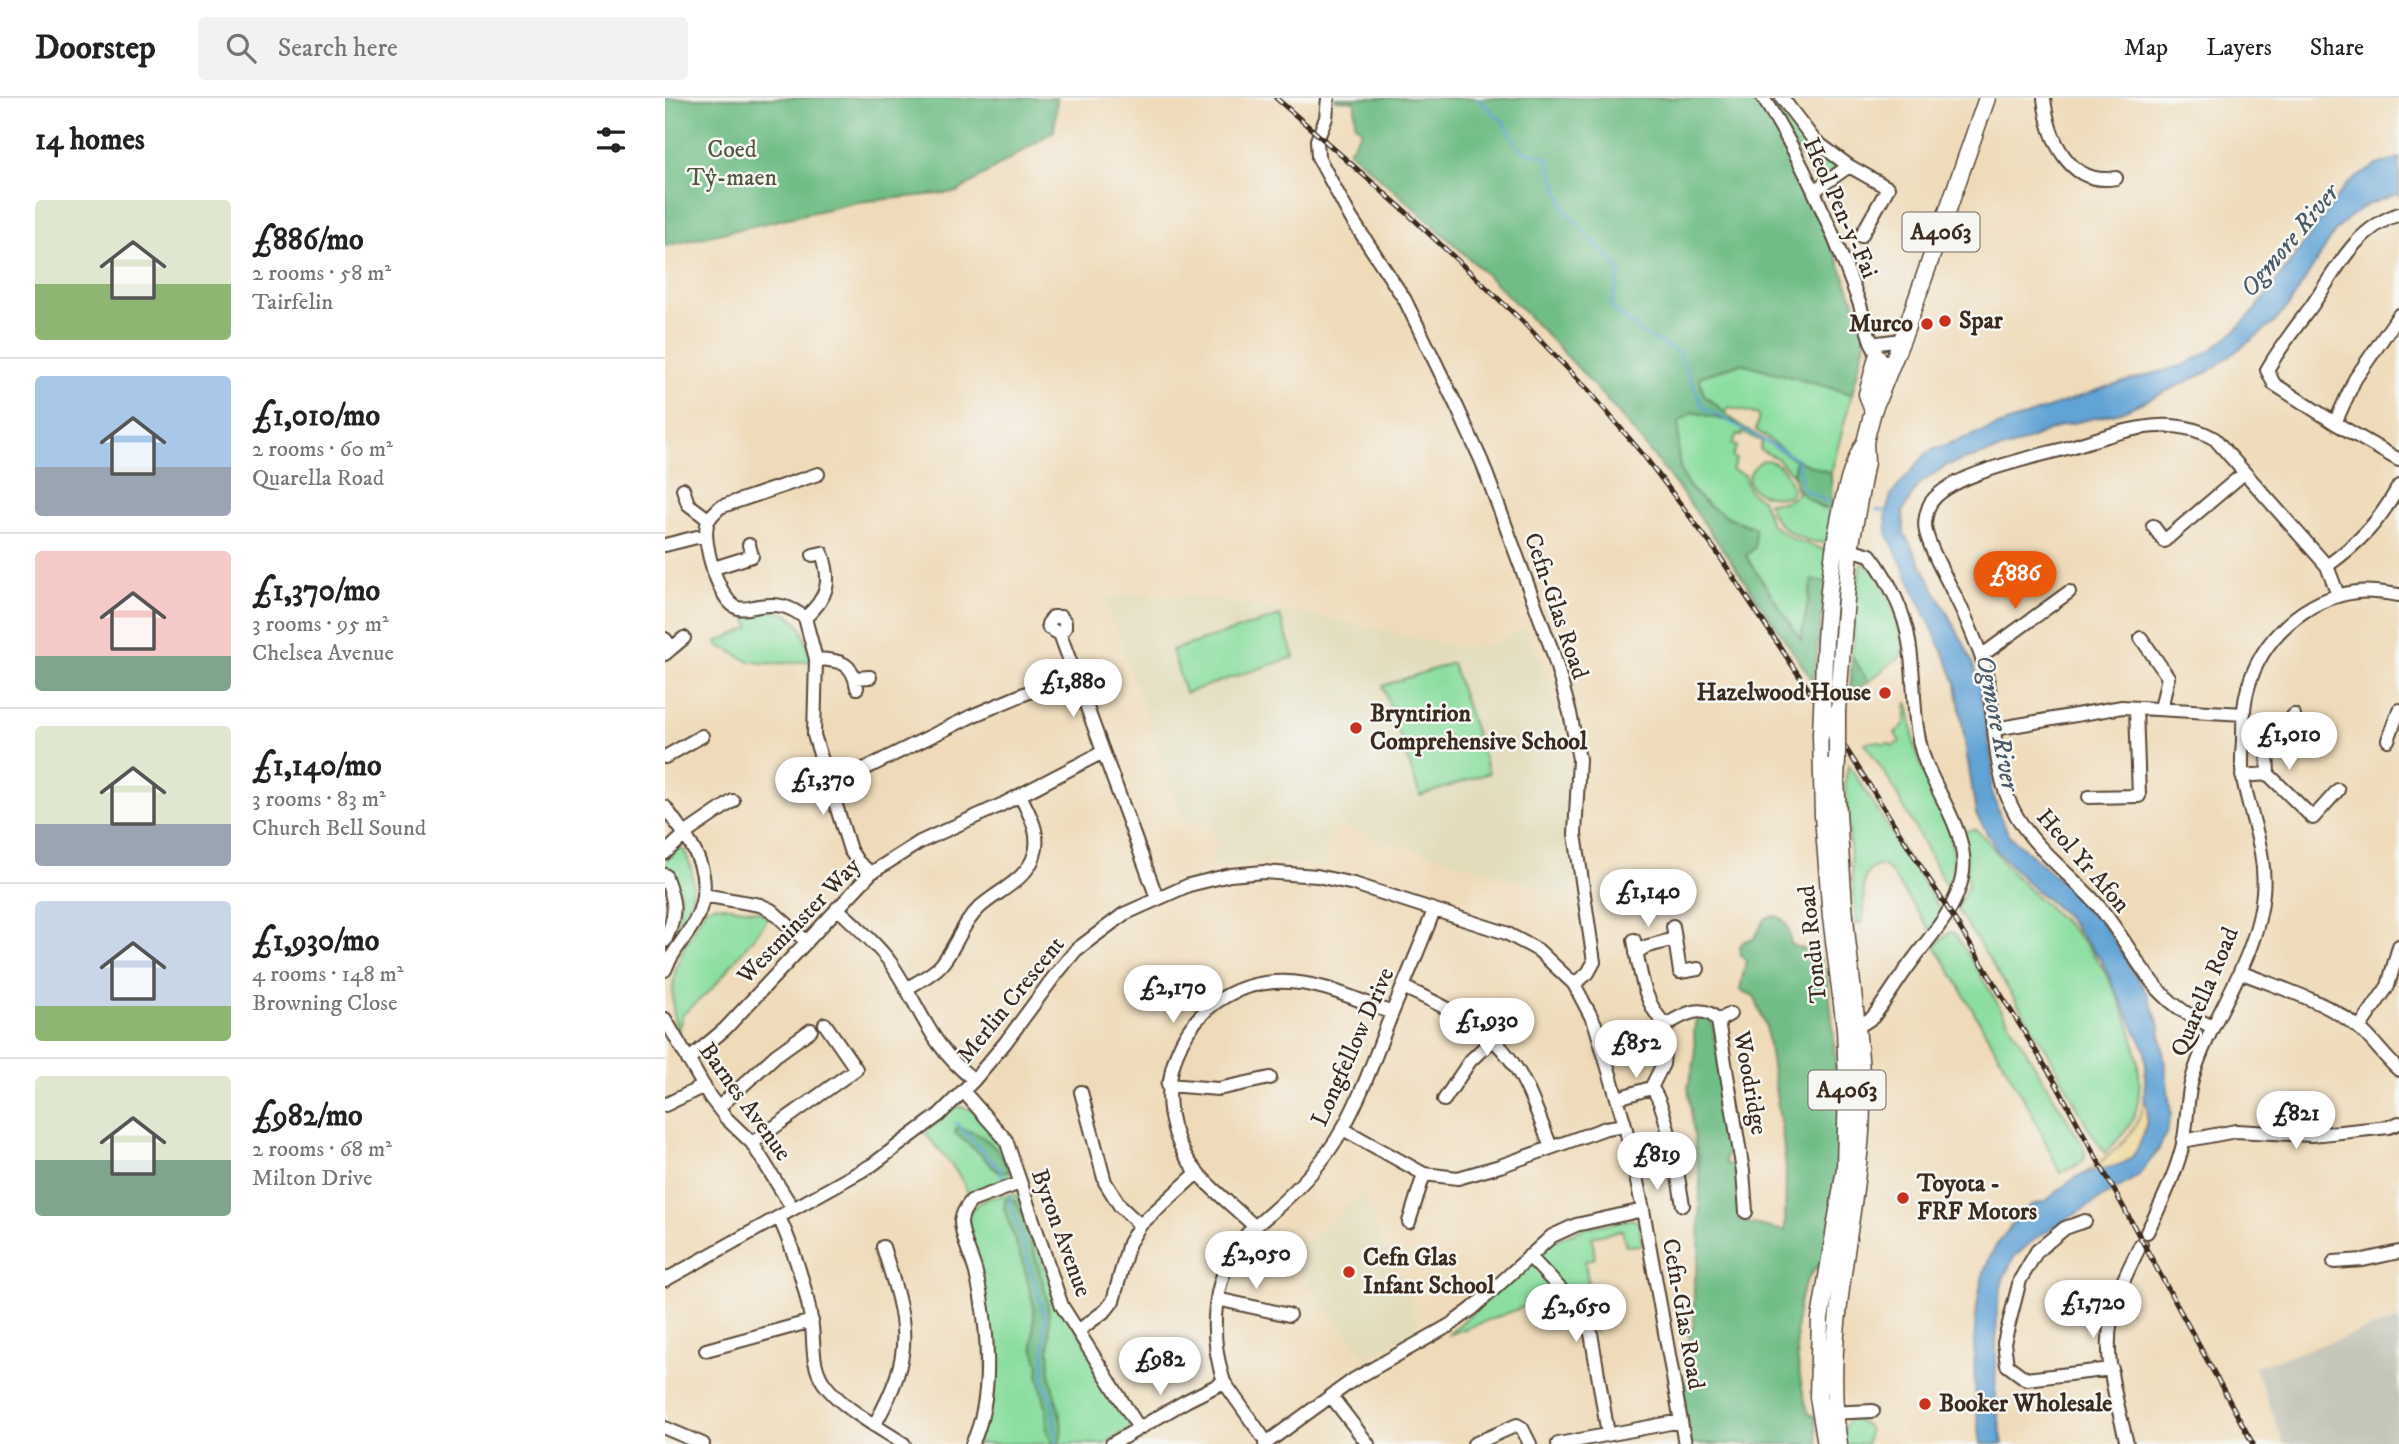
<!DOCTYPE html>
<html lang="en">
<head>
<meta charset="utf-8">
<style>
  :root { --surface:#fff; --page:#f2f2f2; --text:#222; --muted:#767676; --line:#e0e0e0; --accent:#ea580c }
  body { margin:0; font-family:"IM FELL DW Pica",serif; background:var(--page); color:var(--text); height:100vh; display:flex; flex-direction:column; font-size:26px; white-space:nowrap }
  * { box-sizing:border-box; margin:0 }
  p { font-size:23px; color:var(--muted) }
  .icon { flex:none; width:38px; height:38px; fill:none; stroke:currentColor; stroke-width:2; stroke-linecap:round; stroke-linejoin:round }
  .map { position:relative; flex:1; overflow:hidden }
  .details { display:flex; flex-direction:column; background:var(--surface); width:665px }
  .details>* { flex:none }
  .price { position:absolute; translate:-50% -60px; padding:0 16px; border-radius:24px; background:#fff; color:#222; font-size:23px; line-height:46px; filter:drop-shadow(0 2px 4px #0008) }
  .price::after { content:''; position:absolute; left:50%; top:42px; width:21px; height:16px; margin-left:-10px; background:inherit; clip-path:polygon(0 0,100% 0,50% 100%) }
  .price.active { background:var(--accent); color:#fff }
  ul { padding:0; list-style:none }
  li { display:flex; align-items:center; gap:21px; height:175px; padding:0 35px }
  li+li { border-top:2px solid var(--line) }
  li span { display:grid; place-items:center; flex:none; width:196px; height:140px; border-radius:7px; color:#555 }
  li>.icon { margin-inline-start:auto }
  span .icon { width:84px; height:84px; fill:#fffc; stroke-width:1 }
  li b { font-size:30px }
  h2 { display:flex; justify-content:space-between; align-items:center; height:84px; padding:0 35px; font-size:30px }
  header { display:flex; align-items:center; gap:42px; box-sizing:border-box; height:98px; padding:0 35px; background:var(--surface); border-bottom:2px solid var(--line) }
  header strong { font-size:33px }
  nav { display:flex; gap:38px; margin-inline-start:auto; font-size:24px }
  .search { width:490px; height:63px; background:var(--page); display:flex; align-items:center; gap:18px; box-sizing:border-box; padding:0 24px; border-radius:7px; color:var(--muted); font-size:26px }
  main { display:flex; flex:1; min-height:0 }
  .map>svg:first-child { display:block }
  .built { fill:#e2dcba }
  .industrial { fill:#c5c5b8 }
  .green { fill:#8bdea0; stroke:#63845f; stroke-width:2 }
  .forest { fill:#70bd86; stroke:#567452; stroke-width:2 }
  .sand { fill:#eeda9e; stroke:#94825e; stroke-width:2 }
  .water { fill:#61a3d5; stroke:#4e667a; stroke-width:2 }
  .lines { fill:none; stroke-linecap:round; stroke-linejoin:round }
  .stream { stroke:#61a3d5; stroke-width:2.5 }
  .minor-casing { stroke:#564535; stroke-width:16 }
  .major-casing { stroke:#564535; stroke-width:19 }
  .minor { stroke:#fff; stroke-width:12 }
  .major { stroke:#fff; stroke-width:16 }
  .rail-casing { stroke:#3b2a1e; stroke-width:5 }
  .rail { stroke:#f6f6f2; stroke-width:2.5; stroke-dasharray:8; stroke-linecap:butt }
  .major-bridge-casing { stroke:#564535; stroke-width:19; stroke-linecap:butt }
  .major-bridge { stroke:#fff; stroke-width:16 }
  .poi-dot { fill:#c8321e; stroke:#f6f6f2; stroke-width:2.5 }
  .labels { text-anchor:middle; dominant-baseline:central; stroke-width:5; stroke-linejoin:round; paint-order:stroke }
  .shield { fill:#f6f6f2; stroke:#73675e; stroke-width:2 }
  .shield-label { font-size:23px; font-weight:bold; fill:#3b2a1e }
  .park-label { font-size:24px; fill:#4f573e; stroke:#f6f6f2 }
  .street-label { font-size:24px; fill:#3b2a1e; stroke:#f6f6f2 }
  .poi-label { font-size:24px; font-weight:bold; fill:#3b2a1e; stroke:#f6f6f2; text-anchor:start }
  .water-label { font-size:26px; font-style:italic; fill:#4a5a67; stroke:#f6f6f2 }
</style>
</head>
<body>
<header>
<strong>Doorstep</strong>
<div class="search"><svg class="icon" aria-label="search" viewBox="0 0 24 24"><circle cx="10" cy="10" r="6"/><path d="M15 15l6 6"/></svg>Search here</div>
<nav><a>Map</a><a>Layers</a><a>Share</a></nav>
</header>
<main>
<section class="details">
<h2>14 homes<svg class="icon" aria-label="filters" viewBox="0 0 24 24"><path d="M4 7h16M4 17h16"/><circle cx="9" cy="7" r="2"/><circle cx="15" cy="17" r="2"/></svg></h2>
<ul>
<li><span style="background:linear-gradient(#dfe7d0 60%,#8fb573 0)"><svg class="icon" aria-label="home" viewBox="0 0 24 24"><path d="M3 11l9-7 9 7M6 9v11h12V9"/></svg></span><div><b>£886/mo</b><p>2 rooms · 58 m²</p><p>Tairfelin</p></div></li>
<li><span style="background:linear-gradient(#a9c7e8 65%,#9aa5b1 0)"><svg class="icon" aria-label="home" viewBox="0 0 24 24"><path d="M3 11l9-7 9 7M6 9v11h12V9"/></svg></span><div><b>£1,010/mo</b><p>2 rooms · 60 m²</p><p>Quarella Road</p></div></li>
<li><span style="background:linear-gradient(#f6c9c9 75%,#7fa58c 0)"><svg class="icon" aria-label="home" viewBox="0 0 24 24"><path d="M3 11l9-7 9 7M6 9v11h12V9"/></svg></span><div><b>£1,370/mo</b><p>3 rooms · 95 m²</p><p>Chelsea Avenue</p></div></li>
<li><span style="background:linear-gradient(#dfe7d0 70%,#9aa5b1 0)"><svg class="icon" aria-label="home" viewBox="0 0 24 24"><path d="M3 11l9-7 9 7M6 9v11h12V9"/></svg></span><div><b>£1,140/mo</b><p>3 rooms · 83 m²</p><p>Church Bell Sound</p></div></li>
<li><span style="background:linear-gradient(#c9d6e8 75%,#8fb573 0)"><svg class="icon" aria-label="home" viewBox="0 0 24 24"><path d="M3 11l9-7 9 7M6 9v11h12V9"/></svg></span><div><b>£1,930/mo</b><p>4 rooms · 148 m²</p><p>Browning Close</p></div></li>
<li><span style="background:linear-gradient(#dfe7d0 60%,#7fa58c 0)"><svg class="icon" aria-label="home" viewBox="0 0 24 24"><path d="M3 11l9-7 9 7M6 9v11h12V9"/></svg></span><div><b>£982/mo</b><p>2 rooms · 68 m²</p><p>Milton Drive</p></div></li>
</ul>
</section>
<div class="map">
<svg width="1734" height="1346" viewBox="0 0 1734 1346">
  <rect width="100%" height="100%" fill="#f6f6f2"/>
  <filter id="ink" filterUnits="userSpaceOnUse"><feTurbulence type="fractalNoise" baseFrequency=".0143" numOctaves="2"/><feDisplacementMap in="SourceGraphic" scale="14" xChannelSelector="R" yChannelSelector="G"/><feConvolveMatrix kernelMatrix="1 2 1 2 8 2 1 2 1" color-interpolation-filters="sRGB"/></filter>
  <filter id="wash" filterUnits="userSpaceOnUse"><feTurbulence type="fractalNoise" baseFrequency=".00686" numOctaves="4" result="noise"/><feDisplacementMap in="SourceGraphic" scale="28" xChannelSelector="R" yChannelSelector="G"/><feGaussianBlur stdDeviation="1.57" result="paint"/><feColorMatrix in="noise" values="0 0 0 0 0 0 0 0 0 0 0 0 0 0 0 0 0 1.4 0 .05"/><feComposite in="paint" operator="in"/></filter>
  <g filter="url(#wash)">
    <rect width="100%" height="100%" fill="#efdbba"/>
    <path class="built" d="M476,496L540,500L611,512L673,522L795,550L821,548L860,530L881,571L902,654L905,684V739L910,784L902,798L665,725L659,768L617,764L585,765L549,769L545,757L555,752L544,721L520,727L440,500Z
      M700,1095L715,1142L729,1168L738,1180L743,1182L753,1228L744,1236L701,1260L630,1168L617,1162Z"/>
    <path class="industrial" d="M1734,1221V1346H1619L1590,1269Z"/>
    <path class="green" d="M1102,0H1111L1131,31L1168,64L1169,71L1156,82L1148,79Z
      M1076,265L1187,296L1166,375L1135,364L1091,332L1094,317L1064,309L1061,315L1039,297L1034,279Z
      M1028,314L1072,325L1080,330L1076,338L1072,337L1067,346L1072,348L1067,359L1071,361L1067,372L1080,377C1082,390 1084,396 1097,401L1106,426L1128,441L1165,454L1162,484L1147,483L1136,543L1081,458L1090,430C1059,419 1019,400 1014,363C1012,351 1014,337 1014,324Z
      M1082,331L1130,362L1128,377L1112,360L1095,352L1097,343L1080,336Z
      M1098,362C1115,362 1125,377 1127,393L1124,398C1096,403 1065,385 1098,362Z
      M1131,390L1157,411H1167L1161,445C1136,444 1108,430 1103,404C1116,405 1124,404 1133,395Z
      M1198,465C1220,475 1236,532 1239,555L1203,584L1187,558L1195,468Z
      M104,512C138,515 138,535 147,563C126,564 105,568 85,563C73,560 66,550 55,549L51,544L85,530L81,517Z
      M615,518L629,559L520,595L507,552Z
      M787,565L824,675L755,698L718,588Z
      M1242,604C1248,618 1246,640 1252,656C1269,705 1299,740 1285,795L1224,682L1200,645L1213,643L1218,646L1224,645L1227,648L1235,644L1230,635L1240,626Z
      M1184,667L1277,815L1266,833L1224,772L1216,767C1188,772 1204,806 1197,825L1191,826L1180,682Z
      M1310,731C1325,742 1335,762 1348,776C1371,799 1396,819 1418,843C1453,883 1496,982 1462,1031C1456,1040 1447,1047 1440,1055L1424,1031L1382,952L1292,811L1303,788L1299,737L1301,733Z
      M12,750L19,752C34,781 30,811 10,838H7L14,819L15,793L1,767L4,756Z
      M50,807L93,813L102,819L100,825L48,890L18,916L12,936C0,880 13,857 41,810Z
      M1285,834L1289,835L1304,858L1419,1049L1420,1059L1417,1065L1395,1075L1367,1015L1282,867L1270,848Z
      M291,1008L309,1012L338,1041L350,1080L307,1097L302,1093L293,1075L260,1035Z
      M348,1096L353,1098L387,1186L466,1326L465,1330L439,1346H312L324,1280L301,1121C312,1100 326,1099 348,1096Z
      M967,1121L973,1124L978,1147L961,1148L957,1132L927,1139L930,1160L920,1163L930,1234L896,1200L870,1205L783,1237L885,1144L920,1130Z
      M1185,1320L1201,1327L1204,1333L1202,1346H1179V1330Z"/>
    <path class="forest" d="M0,0H392L389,33L292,94L193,104L0,148Z
      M670,0H1092L1130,67L1161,132L1202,236L1187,296L1076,265L1034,279L1039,297L1072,325L1028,314L1014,324C1014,337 1012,351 1014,364C1019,400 1059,419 1090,430V449L1081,458L1136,542L1147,482L1162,484L1148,583C1093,503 1040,421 978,345C891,238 789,143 684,53L697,32L690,26V3L670,2Z
      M1131,360L1135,364L1166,375L1167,411C1158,413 1134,396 1131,388C1127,378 1129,369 1131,360Z
      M1187,558L1203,584L1185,597Z
      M1111,818C1125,823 1124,834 1126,847L1145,853L1156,861L1163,883L1168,930L1176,1043L1161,1163C1118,1184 1131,1279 1144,1316L1150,1318L1153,1346H1025L1017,1289L1025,1278L1026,1269L1024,1234L1029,1228V1187L1034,1159L1035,1084L1023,989L1030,961L1029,932L1032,917L1046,921L1069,1052L1060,1059L1061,1066L1069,1067L1072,1071L1074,1123L1120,1133L1121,1070L1118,1042L1101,928L1089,898L1075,892L1081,862L1076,857L1075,848L1079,843L1089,841L1101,820Z
      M291,1030C317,1033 336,1050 344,1074L334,1075L313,1054L290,1035Z
      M343,1100L350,1102L356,1113C365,1143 376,1172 382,1202C387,1225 383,1248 385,1272C386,1296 403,1323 394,1346H388L382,1334L381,1310L373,1276L374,1267L368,1249L369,1210L360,1172L339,1111L340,1102Z"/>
    <path class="sand" d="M1479,1001C1488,1013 1476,1055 1463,1063C1451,1071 1432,1072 1419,1076C1447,1055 1474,1038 1479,1001Z"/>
    <path class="water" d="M1734,60V98L1732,96L1702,107L1681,122L1669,135L1625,206L1609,225L1543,274L1456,314L1395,328L1351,347L1282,367L1253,387L1238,413L1239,435L1299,546L1313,579L1328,671L1326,690L1335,719L1344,737L1423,807L1443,833L1482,895L1495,929L1506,1016L1501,1036L1492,1054L1473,1078L1371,1140L1349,1159L1338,1181L1332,1209L1330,1299L1338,1346H1316C1308,1297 1302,1195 1329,1151C1338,1137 1351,1122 1363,1110C1368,1104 1376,1106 1382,1102C1395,1093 1404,1081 1421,1075C1434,1071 1450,1070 1462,1063C1475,1056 1489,1014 1479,1001L1481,970L1480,952L1435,860L1397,814L1364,786L1333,754L1311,716L1291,586L1282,562L1222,435L1221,416L1226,397L1261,356L1269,351L1441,289L1519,267L1546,252L1570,233L1591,211L1683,85L1712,67Z"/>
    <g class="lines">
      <path class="stream" d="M812,0L838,23L856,52L882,59L901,113L956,173L946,209L978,236L1014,255L1038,309L1131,360L1138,391L1165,405
        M1211,412L1221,413
        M291,1025L334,1070L339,1084
        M344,1098L380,1220L379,1284L388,1308L392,1346"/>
    </g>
  </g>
  <g filter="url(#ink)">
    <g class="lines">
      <g class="minor-casing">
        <path id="minor" d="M663,0L661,20L652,42L653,59L686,120L740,202L792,309L817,364L888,555L905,615L914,661L910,736L929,864L923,875L909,886
          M1098,0C1139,63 1168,134 1194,204C1199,218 1206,255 1218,262
          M1117,0L1149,42L1184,68L1149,93
          M1379,0C1383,38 1403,89 1451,80
          M1184,68L1223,90L1196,138
          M1734,116C1689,131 1671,173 1646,209C1630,230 1615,249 1602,272L1609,286L1670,325L1734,362
          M1213,245L1237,242
          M1670,325L1690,281L1734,217
          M153,376L55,409C50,415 43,419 42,427C37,444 54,504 73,510C80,512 87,509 94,508C113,505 125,508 140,520L151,561L149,637L185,752L193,764L206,775
          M18,391L23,406L43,421
          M1488,428L1499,443L1578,376
          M0,447L40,437
          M1178,449L1205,457C1223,480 1240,515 1244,544C1251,583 1246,622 1259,660C1272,698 1306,738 1297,780C1290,813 1267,836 1248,862C1234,880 1222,901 1208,919L1199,925L1184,929
          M1662,468C1695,444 1714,424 1734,388
          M49,470L87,458L84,447
          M140,520C163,499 167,484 157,455L148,457
          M395,536L400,530V524L396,519H388L383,526L384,530L395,536L492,800
          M1476,540L1503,579L1496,611
          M0,541L7,550L0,556
          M7,550L19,540
          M1316,558L1404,494
          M151,561C175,562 188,564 192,590
          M190,580L205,579
          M1330,631L1457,609L1579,616
          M1723,642L1734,612
          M0,659L37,638
          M1603,676L1602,651L1629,617
          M1577,678L1603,676L1648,720L1673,692
          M166,685L193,674L309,617L409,575
          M1424,699L1474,698L1471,610
          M0,709C25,744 53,775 31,821C22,839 7,853 0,872
          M0,755L24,733L68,703
          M0,777C11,806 12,815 0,843
          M38,797L95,807L106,812L142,844
          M172,810C190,827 210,844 225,864C255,907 264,948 309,982
          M1008,828L1015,874L1033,871
          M969,842C975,871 978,906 1001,927L998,966L986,990C1001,1002 1014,1085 1018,1107
          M971,855L980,849L1009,841
          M1575,874C1614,890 1659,902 1693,929C1708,941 1719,959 1734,972
          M738,889C780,909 826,928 851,970C866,993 875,1023 886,1049
          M241,891C252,884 267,877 276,867C292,848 296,827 315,809C333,793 361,782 369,758C377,736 364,716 355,697
          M0,921L45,999L61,1020L87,1045L128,1111
          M1053,923L1065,916
          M1001,927C1017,917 1039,904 1053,923L1078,1073L1081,1114
          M1548,929C1479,900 1474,854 1430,804C1398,769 1357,742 1341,695C1325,650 1332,600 1315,555C1307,534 1298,512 1287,492C1278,473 1266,454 1261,434C1259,426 1261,416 1264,408C1278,377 1370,359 1402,350C1451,336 1503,313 1550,341L1662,468L1673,497
          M1694,930L1723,888L1734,848
          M23,962L60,931L206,775L255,744L336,707L438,654
          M503,987L553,991L605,980
          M298,993L341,1042L397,1208L474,1330
          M416,994L440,1084L455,1108L475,1127
          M953,1000L986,990
          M779,1002L805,963L828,941
          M0,1007L39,988
          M54,1009L111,957L146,932
          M678,1031L759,1076L793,1080L835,1068L941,1030L960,1027
          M1518,1043L1571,1033L1647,1037L1724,1029L1734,1025
          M87,1045L191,971L160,926
          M114,1119C129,1153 140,1184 146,1221C150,1242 145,1264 158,1284C176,1310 212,1328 239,1346
          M1420,1123L1400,1130L1372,1153L1355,1182L1339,1245L1342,1267L1361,1281L1447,1271
          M744,1124L759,1076
          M590,1129C567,1106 536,1085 520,1057C478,983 523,889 610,884C650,881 690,901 727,915
          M1482,1134C1496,1107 1511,1076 1518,1046C1523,1023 1521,1000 1528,978C1547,916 1593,861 1598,795C1602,754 1585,719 1578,680C1576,669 1577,655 1578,643C1578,626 1578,607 1583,590C1596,541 1640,500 1692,494C1705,492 1721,495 1734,497
          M864,1158L905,1201L926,1235L943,1336
          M1669,1164L1698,1162L1734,1154
          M0,1182L207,1067L274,1017L309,982L340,945L388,880L411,852L459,816L524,787L565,777L599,774L652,778L689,786L841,835L873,852L909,886L930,926L960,1027L978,1112L1020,1346
          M552,1201L624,1217
          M413,1233L441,1212L448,1203L464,1145L475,1127L532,1075
          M41,1252L147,1223
          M666,1298L703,1346
          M1163,1315L1208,1313
          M210,1326C251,1252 242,1226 218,1149
          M0,1330L38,1346
          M602,1345L559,1284C543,1235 546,1174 584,1134C592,1127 600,1120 608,1113C634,1090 660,1063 677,1032C698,995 711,955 727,915C741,881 756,847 769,812
          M307,1346C330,1299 323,1225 311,1175C307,1159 296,1139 296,1123C297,1115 301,1109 306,1103L355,1085
          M447,1346L521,1303L559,1284
          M600,1346L688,1282L785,1227L807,1211L887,1138L911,1127L978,1112
          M809,1346L852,1327L857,1330L865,1346
          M893,1346L1016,1323
          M1462,1346C1453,1307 1438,1262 1446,1222C1451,1195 1464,1170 1476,1146"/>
      </g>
      <g class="major-casing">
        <path id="major" d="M1208,313L1202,296L1212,259
          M1158,587C1160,523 1168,397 1200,344
          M1172,613L1185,451L1201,364L1200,344L1208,313L1240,234L1322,0
          M1156,637L1158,718L1166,819L1180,930L1182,985L1180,1070L1155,1221L1153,1299L1161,1346
          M1172,661L1171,683C1175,742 1177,801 1184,859C1190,916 1200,976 1196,1034C1189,1138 1157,1241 1174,1346"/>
      </g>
      <use href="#minor" class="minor"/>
      <use href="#major" class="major"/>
      <g class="rail-casing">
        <path id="rail" d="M611,0L742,115L857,223L925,294L980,359L1051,453L1149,600L1290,822L1390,984L1588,1346"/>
      </g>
      <use href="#rail" class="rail"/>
      <g class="major-bridge-casing">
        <path id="major-bridge" d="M1172,613V661
          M1156,637L1158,587"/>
      </g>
      <use href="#major-bridge" class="major-bridge"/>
    </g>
  </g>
  <g class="poi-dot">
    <circle cx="1280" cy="223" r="7"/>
    <circle cx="1262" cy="226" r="7"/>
    <circle cx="1220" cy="595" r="7"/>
    <circle cx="691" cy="630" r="7"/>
    <circle cx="1238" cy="1100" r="7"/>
    <circle cx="684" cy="1174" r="7"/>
    <circle cx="1260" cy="1306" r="7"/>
  </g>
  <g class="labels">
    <g class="shield">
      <rect x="1237.5" y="114.5" width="77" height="39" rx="5"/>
      <rect x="1143.5" y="972.5" width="77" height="39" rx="5"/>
    </g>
    <g class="shield-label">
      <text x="1276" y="134">A4063</text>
      <text x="1182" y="992">A4063</text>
    </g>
    <g class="park-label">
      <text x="67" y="52">Coed<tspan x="67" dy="28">Tŷ-maen</tspan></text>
    </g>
    <g class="street-label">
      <text transform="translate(1175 110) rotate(66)">Heol Pen-y-Fai</text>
      <text transform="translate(891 508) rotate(71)">Cefn-Glas Road</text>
      <text transform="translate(1418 763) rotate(49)">Heol Yr Afon</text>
      <text transform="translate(134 823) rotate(-46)">Westminster Way</text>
      <text transform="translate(1148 846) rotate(-96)">Tondu Road</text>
      <text transform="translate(1540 894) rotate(-67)">Quarella Road</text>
      <text transform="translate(346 902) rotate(-51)">Merlin Crescent</text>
      <text transform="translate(688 949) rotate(-66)">Longfellow Drive</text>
      <text transform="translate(1085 985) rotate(80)">Woodridge</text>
      <text transform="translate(80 1004) rotate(54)">Barnes Avenue</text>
      <text transform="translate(396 1135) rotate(70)">Byron Avenue</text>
      <text transform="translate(1018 1216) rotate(80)">Cefn-Glas Road</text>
    </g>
    <g class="poi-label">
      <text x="1294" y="223">Spar</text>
      <text x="1248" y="226" text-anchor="end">Murco</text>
      <text x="1206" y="595" text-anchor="end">Hazelwood House</text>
      <text x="705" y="616">Bryntirion<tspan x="705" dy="28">Comprehensive School</tspan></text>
      <text x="1252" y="1086">Toyota -<tspan x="1252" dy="28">FRF Motors</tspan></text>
      <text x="698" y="1160">Cefn Glas<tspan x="698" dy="28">Infant School</tspan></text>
      <text x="1274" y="1306">Booker Wholesale</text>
    </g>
    <g class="water-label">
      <text transform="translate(1625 143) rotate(-50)">Ogmore River</text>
      <text transform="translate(1332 625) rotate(79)">Ogmore River</text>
    </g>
  </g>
</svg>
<b class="price active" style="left:1350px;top:513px">£886</b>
<b class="price" style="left:408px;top:621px">£1,880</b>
<b class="price" style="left:1624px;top:674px">£1,010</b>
<b class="price" style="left:158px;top:719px">£1,370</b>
<b class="price" style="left:983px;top:831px">£1,140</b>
<b class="price" style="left:508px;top:927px">£2,170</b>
<b class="price" style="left:822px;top:960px">£1,930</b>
<b class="price" style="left:971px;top:982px">£852</b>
<b class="price" style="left:1631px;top:1053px">£821</b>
<b class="price" style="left:992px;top:1094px">£819</b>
<b class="price" style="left:591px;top:1193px">£2,050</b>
<b class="price" style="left:1428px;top:1242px">£1,720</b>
<b class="price" style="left:911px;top:1246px">£2,650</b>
<b class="price" style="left:495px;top:1299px">£982</b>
</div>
</main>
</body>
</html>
